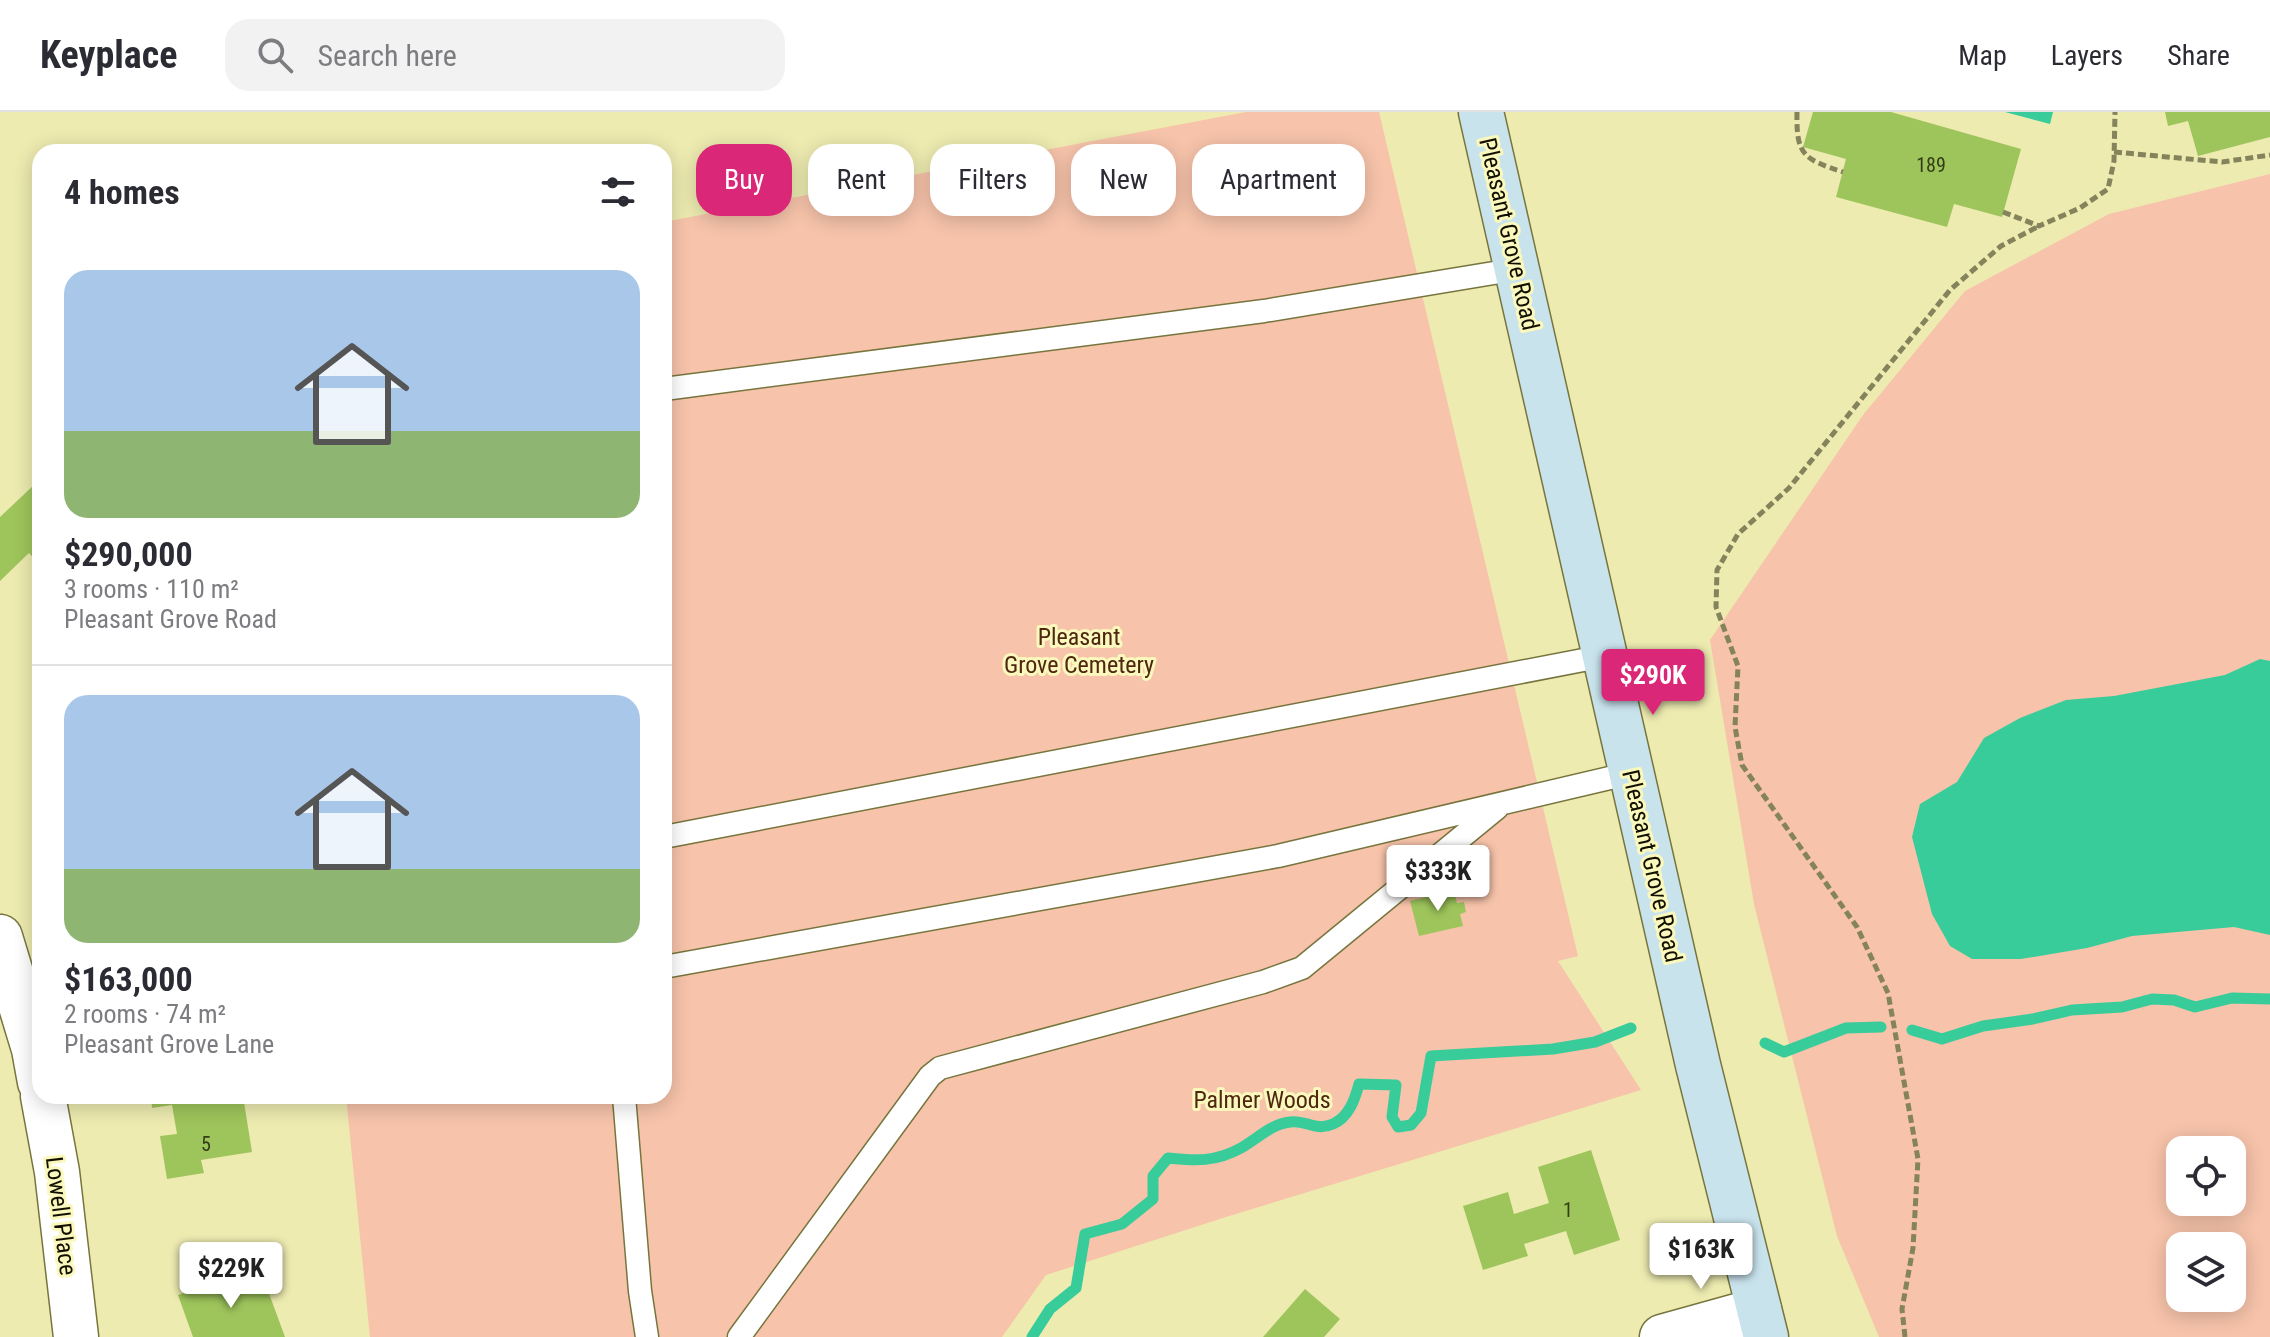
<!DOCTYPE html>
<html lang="en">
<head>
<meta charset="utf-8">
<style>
  :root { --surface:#fff; --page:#f2f2f3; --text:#2b2b33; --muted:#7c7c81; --line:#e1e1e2; --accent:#db2777 }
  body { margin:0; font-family:"Roboto Condensed",sans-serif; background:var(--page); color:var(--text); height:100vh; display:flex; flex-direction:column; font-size:30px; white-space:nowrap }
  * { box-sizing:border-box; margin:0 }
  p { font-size:26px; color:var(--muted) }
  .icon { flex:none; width:44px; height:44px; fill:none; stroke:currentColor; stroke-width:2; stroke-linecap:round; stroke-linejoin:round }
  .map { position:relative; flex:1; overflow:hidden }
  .side { position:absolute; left:32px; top:32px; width:640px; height:960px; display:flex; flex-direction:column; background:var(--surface); border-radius:24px; box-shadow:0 4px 20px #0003 }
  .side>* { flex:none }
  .guide { position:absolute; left:696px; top:32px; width:760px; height:72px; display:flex; gap:16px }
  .buttons { position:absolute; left:2166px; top:1024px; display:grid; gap:16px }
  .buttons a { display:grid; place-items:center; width:80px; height:80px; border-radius:16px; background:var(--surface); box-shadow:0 4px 20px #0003; font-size:40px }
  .price { position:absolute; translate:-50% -68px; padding:0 18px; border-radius:8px; background:#fff; color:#222; font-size:26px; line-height:52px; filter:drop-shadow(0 2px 4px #0008) }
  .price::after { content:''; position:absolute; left:50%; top:48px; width:24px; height:18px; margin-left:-12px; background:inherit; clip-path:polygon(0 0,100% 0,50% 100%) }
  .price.current { background:var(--accent); color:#fff }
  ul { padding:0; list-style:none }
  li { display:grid; align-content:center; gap:16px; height:424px; padding:0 32px }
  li+li { border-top:2px solid var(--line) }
  li span { display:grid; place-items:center; height:248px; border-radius:24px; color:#555 }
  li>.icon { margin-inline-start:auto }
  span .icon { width:144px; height:144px; fill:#fffc; stroke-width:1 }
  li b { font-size:34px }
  h2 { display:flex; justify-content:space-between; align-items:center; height:96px; padding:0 32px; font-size:34px }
  .tag { padding:0 28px; border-radius:24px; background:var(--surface); box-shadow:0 4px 20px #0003; font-size:28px; line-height:72px }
  .tag.current { background:var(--accent); color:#fff }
  header { display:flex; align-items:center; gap:48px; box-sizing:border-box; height:112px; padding:0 40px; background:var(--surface); border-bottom:2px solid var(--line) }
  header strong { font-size:38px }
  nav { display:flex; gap:44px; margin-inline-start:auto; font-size:28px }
  .search { width:560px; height:72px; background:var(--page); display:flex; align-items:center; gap:20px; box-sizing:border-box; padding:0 28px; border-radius:24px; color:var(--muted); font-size:30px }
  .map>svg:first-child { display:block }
  .green { fill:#f7c3aa; fill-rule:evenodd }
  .water { fill:#38cc9b }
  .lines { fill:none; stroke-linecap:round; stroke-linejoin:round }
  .stream { stroke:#38cc9b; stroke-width:11 }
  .building { fill:#9ec55b }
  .lane-casing { stroke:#77753e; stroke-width:25 }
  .street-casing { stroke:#77753e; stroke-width:47 }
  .secondary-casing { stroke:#77753e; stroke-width:47 }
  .path { stroke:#84835c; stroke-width:5; stroke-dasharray:8 4; stroke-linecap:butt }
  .lane { stroke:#fff; stroke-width:22 }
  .street { stroke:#fff; stroke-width:44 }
  .secondary { stroke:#c9e3ed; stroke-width:44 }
  .labels { text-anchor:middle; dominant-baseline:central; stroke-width:6; stroke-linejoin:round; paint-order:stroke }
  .number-label { font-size:20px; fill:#343d17 }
  .street-label { font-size:24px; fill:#111000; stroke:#faf8bc }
  .park-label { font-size:24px; fill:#4e2611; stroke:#faf8bc }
</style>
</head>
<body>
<header>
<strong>Keyplace</strong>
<div class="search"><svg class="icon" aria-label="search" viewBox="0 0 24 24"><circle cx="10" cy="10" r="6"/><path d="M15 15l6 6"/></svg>Search here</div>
<nav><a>Map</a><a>Layers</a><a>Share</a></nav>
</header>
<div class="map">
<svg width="2270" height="1225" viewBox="0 0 2270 1225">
  <rect width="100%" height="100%" fill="#edebb0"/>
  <path class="green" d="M1246,0H1379L1578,844L1558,849L1641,978L1226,1105L1046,1163L1002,1225H370L346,984H664V110Z
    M2270,62V1225H1879L1837,1124L1754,792L1710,528L1863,303L1965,179L2109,102ZM2180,1038H2232V1090H2180ZM2180,1134H2232V1186H2180Z"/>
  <path class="water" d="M2005,0H2053L2050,12Z
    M2260,547L2270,549V823L2234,815L2132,824L2087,836L2021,847H1972L1950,834L1932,802L1912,725L1920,692L1957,670L1984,626L2020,606L2066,588L2114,584L2225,563Z"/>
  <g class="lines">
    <path class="stream" d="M1912,918L1942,927L1983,914L2033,907L2072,898L2122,895L2152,887L2174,888L2195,895L2232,886L2270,887
      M1765,931L1784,940L1846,916L1881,915
      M1032,1225L1050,1197L1076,1176L1085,1122L1122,1112L1153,1087V1064L1168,1046C1195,1049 1216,1050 1241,1036C1257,1027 1271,1012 1290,1010C1305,1007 1315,1020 1333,1012C1349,1005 1355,987 1359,972L1396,973L1392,1005L1398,1015L1411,1013L1421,1001L1431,944L1553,937L1595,930L1631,916"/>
  </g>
  <path class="building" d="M1813,0H1891L2021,37L2002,105L1954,92L1947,115L1836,85L1846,47L1803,35Z
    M2165,0H2270V25L2198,44L2188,9L2168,14Z
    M35,372L40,377V453L29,441L0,469V405Z
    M1454,778L1457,791L1464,790L1466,800L1460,802L1463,814L1419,824L1410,789Z
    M151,984H243L252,1040L201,1048L204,1061L167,1067L160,1024L177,1022L172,993L152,996Z
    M1591,1038L1620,1128L1574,1143L1566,1119L1524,1132L1528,1144L1483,1158L1463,1094L1508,1080L1514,1102L1549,1091L1538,1055Z
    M248,1158L256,1180L267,1176L285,1225H193L178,1183Z
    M1305,1177L1340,1207L1324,1225H1263Z"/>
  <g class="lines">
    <g class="lane-casing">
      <path id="lane" d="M664,277L1264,199L1518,157
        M664,725L1604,544
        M664,855L1278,744L1631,661
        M624,984L640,1179L647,1225
        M739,1225L930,964L940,956L1263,870L1302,856L1497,696"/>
    </g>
    <g class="street-casing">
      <path id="street" d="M0,825L34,937L40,970
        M43,984L57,1060L76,1225
        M1662,1225L1759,1198"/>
    </g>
    <g class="secondary-casing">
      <path id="secondary" d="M1481,0L1698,953L1766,1225"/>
    </g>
    <path class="path" d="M1797,0C1796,44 1804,47 1843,60
      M2114,40L2222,50L2270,43
      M2003,100L2039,114L2080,96L2108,77L2114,49L2115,0
      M1905,1225L1902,1197L1913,1136L1918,1047L1888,881L1857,815L1742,653L1735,615L1738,554L1716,495L1717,458L1738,422L1789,376L1950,178L2001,134L2039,114"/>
    <use href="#lane" class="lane"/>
    <use href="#street" class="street"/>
    <use href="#secondary" class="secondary"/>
  </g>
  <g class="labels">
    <g class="number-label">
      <text x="1931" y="53">189</text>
      <text x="206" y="1032">5</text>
      <text x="1568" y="1098">1</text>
    </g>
    <g class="street-label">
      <text transform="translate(1509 122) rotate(77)">Pleasant Grove Road</text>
      <text transform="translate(1652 754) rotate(77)">Pleasant Grove Road</text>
      <text transform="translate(61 1104) rotate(83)">Lowell Place</text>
    </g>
    <g class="park-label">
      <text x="1079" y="525">Pleasant<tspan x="1079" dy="28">Grove Cemetery</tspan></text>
      <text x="1262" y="988">Palmer Woods</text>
    </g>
  </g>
</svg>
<div class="buttons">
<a><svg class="icon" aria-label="locate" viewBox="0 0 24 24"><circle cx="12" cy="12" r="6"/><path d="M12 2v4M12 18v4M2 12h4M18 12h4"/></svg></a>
<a><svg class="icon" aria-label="layers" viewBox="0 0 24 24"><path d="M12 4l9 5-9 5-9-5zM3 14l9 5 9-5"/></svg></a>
</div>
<b class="price current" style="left:1653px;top:605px">$290K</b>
<b class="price" style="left:1438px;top:801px">$333K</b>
<b class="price" style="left:1701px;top:1179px">$163K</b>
<b class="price" style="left:231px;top:1198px">$229K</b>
<div class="guide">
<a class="tag current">Buy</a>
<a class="tag">Rent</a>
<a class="tag">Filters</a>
<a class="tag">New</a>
<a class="tag">Apartment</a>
</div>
<section class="side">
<h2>4 homes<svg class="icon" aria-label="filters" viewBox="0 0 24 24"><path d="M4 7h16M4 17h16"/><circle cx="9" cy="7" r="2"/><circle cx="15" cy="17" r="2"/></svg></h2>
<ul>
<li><span style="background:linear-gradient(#a9c7e8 65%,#8fb573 0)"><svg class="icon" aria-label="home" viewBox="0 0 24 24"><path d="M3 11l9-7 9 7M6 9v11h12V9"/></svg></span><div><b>$290,000</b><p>3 rooms · 110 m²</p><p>Pleasant Grove Road</p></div></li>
<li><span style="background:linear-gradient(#a9c7e8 70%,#8fb573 0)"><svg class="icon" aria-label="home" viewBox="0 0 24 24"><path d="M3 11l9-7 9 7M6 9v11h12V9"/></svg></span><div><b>$163,000</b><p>2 rooms · 74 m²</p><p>Pleasant Grove Lane</p></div></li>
</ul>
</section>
</div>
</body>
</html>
